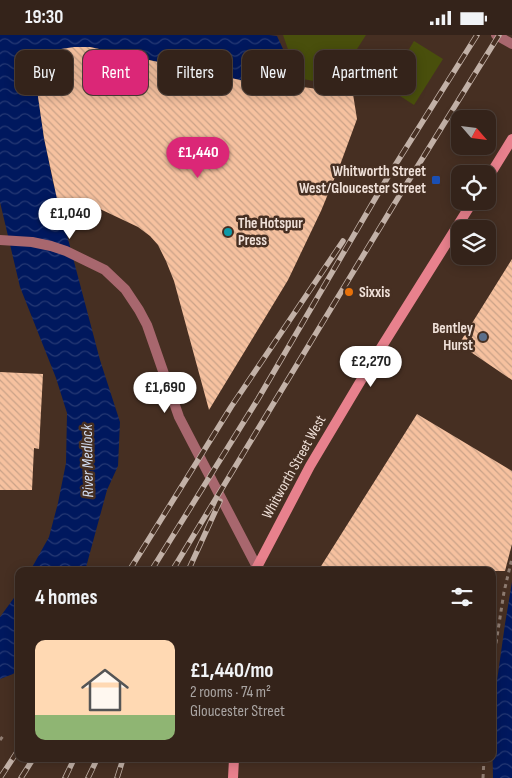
<!DOCTYPE html>
<html lang="en">
<head>
<meta charset="utf-8">
<style>
  :root { --surface:#34231a; --page:#3c2b23; --text:#f1f3f6; --muted:#a9a4a2; --line:#4e4039; --accent:#db2777 }
  body { margin:0; font-family:"Sofia Sans Condensed",sans-serif; background:var(--page); color:var(--text); height:100vh; display:flex; flex-direction:column; font-size:19px; white-space:nowrap }
  * { box-sizing:border-box; margin:0 }
  p { font-size:16px; color:var(--muted) }
  .icon { flex:none; width:28px; height:28px; fill:none; stroke:currentColor; stroke-width:2; stroke-linecap:round; stroke-linejoin:round }
  .map { position:relative; flex:1; overflow:hidden }
  .panel { position:absolute; left:15px; top:532px; width:481px; height:195px; display:flex; flex-direction:column; background:var(--surface); border-radius:10px; box-shadow:0 2px 12px #0003,0 0 0 1px var(--line) }
  .panel>* { flex:none }
  .guide { position:absolute; left:15px; top:15px; width:482px; height:45px; display:flex; gap:10px }
  .needle { width:32px; rotate:118deg }
  .tools { position:absolute; left:451px; top:75px; display:grid; gap:10px }
  .tools a { display:grid; place-items:center; width:45px; height:45px; border-radius:10px; background:var(--surface); box-shadow:0 2px 12px #0003,0 0 0 1px var(--line); font-size:25px }
  .price { position:absolute; translate:-50% -42px; padding:0 11px; border-radius:18px; background:#fff; color:#222; font-size:16px; line-height:32px; filter:drop-shadow(0 1px 2px #0008) }
  .price::after { content:''; position:absolute; left:50%; top:30px; width:15px; height:11px; margin-left:-8px; background:inherit; clip-path:polygon(0 0,100% 0,50% 100%) }
  .price.current { background:var(--accent); color:#fff }
  ul { padding:0; list-style:none }
  li { display:flex; align-items:center; gap:15px; height:125px; padding:0 20px }
  li span { display:grid; place-items:center; flex:none; width:140px; height:100px; border-radius:10px; color:#555 }
  li>.icon { margin-inline-start:auto }
  span .icon { width:60px; height:60px; fill:#fffc; stroke-width:1 }
  li b { font-size:21px }
  h2 { display:flex; justify-content:space-between; align-items:center; height:60px; padding:0 20px; font-size:21px }
  .pill { padding:0 18px; border-radius:10px; background:var(--surface); box-shadow:0 2px 12px #0003,0 0 0 1px var(--line); font-size:18px; line-height:45px }
  .pill.current { background:var(--accent); color:#fff }
  .status { display:flex; justify-content:space-between; align-items:center; height:35px; padding:0 25px; background:var(--surface); direction:ltr }
  .status svg { height:14px; fill:currentColor }
  .map>svg:first-child { display:block }
  .grass { fill:#494f0c }
  .water { fill:url(#water-waves) }
  .building { fill:url(#building-back-hatch) }
  .lines { fill:none; stroke-linecap:round; stroke-linejoin:round }
  .path { stroke:#8f7c71; stroke-width:3; stroke-dasharray:4 4; stroke-linecap:butt }
  .pedestrian { stroke:#a8676e; stroke-width:10 }
  .tertiary { stroke:#a8676e; stroke-width:10 }
  .secondary { stroke:#e8818d; stroke-width:10 }
  .rail-casing { stroke:#c2b1a7; stroke-width:5.5 }
  .rail { stroke:#462f22; stroke-width:4; stroke-dasharray:11; stroke-linecap:butt }
  .transit-dot { fill:#1a4fb4; stroke:#462f22; stroke-width:2 }
  .culture-dot { fill:#0f9aa8; stroke:#462f22; stroke-width:2 }
  .food-dot { fill:#e8710a; stroke:#462f22; stroke-width:2 }
  .service-dot { fill:#5c6f8a; stroke:#462f22; stroke-width:2 }
  .labels { text-anchor:middle; dominant-baseline:central; stroke-width:5; stroke-linejoin:round; paint-order:stroke }
  .poi-label { font-size:15px; font-weight:bold; fill:#f0e1d9; stroke:#462f22; text-anchor:end }
  .street-label { font-size:15px; fill:#f0e1d9; stroke:#462f22 }
  .water-label { font-size:16px; font-style:italic; fill:#d3def3; stroke:#462f22 }
</style>
</head>
<body>
<div class="status"><b>19:30</b><svg viewBox="0 0 49 12"><path d="M0 12V9h3v3zM5 12V6h3v6zM10 12V3h3v9zM15 12V0h3v12zM26 1h20v11H26zM47 4h2v5h-2z"/></svg></div>
<div class="map">
<svg width="512" height="743" viewBox="0 0 512 743">
  <defs>
    <pattern id="water-waves" width="16" height="10" patternUnits="userSpaceOnUse" patternTransform="scale(1.25)"><rect width="16" height="10" fill="#00185e"/><path d="M0 5q4-4 8 0t8 0" fill="none" stroke="#263974"/></pattern>
    <pattern id="building-back-hatch" width="6" height="6" patternUnits="userSpaceOnUse" patternTransform="scale(1.25)"><rect width="6" height="6" fill="#f6c19f"/><path d="M-1 5l2 2M0 0l6 6M5-1l2 2" fill="none" stroke="#caa288"/></pattern>
  </defs>
  <rect width="100%" height="100%" fill="#462f22"/>
  <path class="grass" d="M283,0H366L334,50L298,43Z
    M414,6L443,24L414,70L386,52Z"/>
  <path class="water" d="M0,0H269L277,1L289,27L296,51L272,52L90,12L61,14L50,20L42,28L38,38L36,48L44,103L53,147L100,325L120,387L118,431L107,455L85,536H30L49,502L58,468L66,428L67,378L56,343L20,252L0,167Z
    M512,547V743H493L492,692L494,667L505,589Z
    M19,556V633L13,639L0,644V582Z"/>
  <path class="building" d="M74,12H90L272,52L296,51L353,59L357,84L340,130L321,176L288,245L209,375L174,246L166,226L158,210L150,201L138,192L100,174L85,169L57,164L44,103L36,48L38,38L42,28L50,20L61,14Z
    M512,224V345L459,309Z
    M0,337L43,339L39,414L34,413L32,455H0Z
    M417,379L512,436V509L505,536H318Z"/>
  <g class="lines">
    <path class="path" d="M492,640L496,608L504,557L512,523
      M0,705L3,701
      M483,743L484,724"/>
    <path class="pedestrian" d="M496,0L512,9"/>
    <path class="tertiary" d="M0,205L32,207L51,211L66,216L105,235L125,254L139,275L147,290L179,382L257,532"/>
    <path class="secondary" d="M488,143L512,104
      M255,536L310,431L369,332L473,166
      M233,743L234,724"/>
    <g class="rail-casing">
      <path id="rail" d="M129,536L231,372L343,206
        M151,536L258,364L389,140L477,0
        M172,536L401,158L499,0
        M188,536L220,466
        M0,743L19,714
        M21,743L33,724
        M65,743L74,724
        M88,743L97,724
        M117,743L123,724"/>
    </g>
    <use href="#rail" class="rail"/>
  </g>
  <rect class="transit-dot" x="431" y="140" width="10" height="10" rx="2.5"/>
  <circle class="culture-dot" cx="228" cy="197" r="5"/>
  <circle class="food-dot" cx="349" cy="257" r="5"/>
  <circle class="service-dot" cx="483" cy="302" r="5"/>
  <g class="labels">
    <g class="poi-label">
      <text x="426" y="136">Whitworth Street<tspan x="426" dy="17">West/Gloucester Street</tspan></text>
      <text x="238" y="188" text-anchor="start">The Hotspur<tspan x="238" dy="17">Press</tspan></text>
      <text x="359" y="257" text-anchor="start">Sixxis</text>
      <text x="473" y="293">Bentley<tspan x="473" dy="17">Hurst</tspan></text>
    </g>
    <g class="street-label">
      <text transform="translate(294 432) rotate(-61)">Whitworth Street West</text>
    </g>
    <g class="water-label">
      <text transform="translate(88 426) rotate(-91)">River Medlock</text>
    </g>
  </g>
</svg>
<div class="tools">
<a><svg class="needle" viewBox="-14 -14 28 28"><path d="M0-13l5 13h-10z" fill="#e53935"/><path d="M0 13l5-13h-10z" fill="#a9a4a2"/></svg></a>
<a><svg class="icon" aria-label="locate" viewBox="0 0 24 24"><circle cx="12" cy="12" r="6"/><path d="M12 2v4M12 18v4M2 12h4M18 12h4"/></svg></a>
<a><svg class="icon" aria-label="layers" viewBox="0 0 24 24"><path d="M12 4l9 5-9 5-9-5zM3 14l9 5 9-5"/></svg></a>
</div>
<b class="price current" style="left:198px;top:144px">£1,440</b>
<b class="price" style="left:70px;top:205px">£1,040</b>
<b class="price" style="left:371px;top:353px">£2,270</b>
<b class="price" style="left:165px;top:379px">£1,690</b>
<div class="guide">
<a class="pill">Buy</a>
<a class="pill current">Rent</a>
<a class="pill">Filters</a>
<a class="pill">New</a>
<a class="pill">Apartment</a>
</div>
<section class="panel">
<h2>4 homes<svg class="icon" aria-label="filters" viewBox="0 0 24 24"><path d="M4 7h16M4 17h16"/><circle cx="9" cy="7" r="2"/><circle cx="15" cy="17" r="2"/></svg></h2>
<ul>
<li><span style="background:linear-gradient(#ffd9b3 75%,#8fb573 0)"><svg class="icon" aria-label="home" viewBox="0 0 24 24"><path d="M3 11l9-7 9 7M6 9v11h12V9"/></svg></span><div><b>£1,440/mo</b><p>2 rooms · 74 m²</p><p>Gloucester Street</p></div></li>
</ul>
</section>
</div>
</body>
</html>
